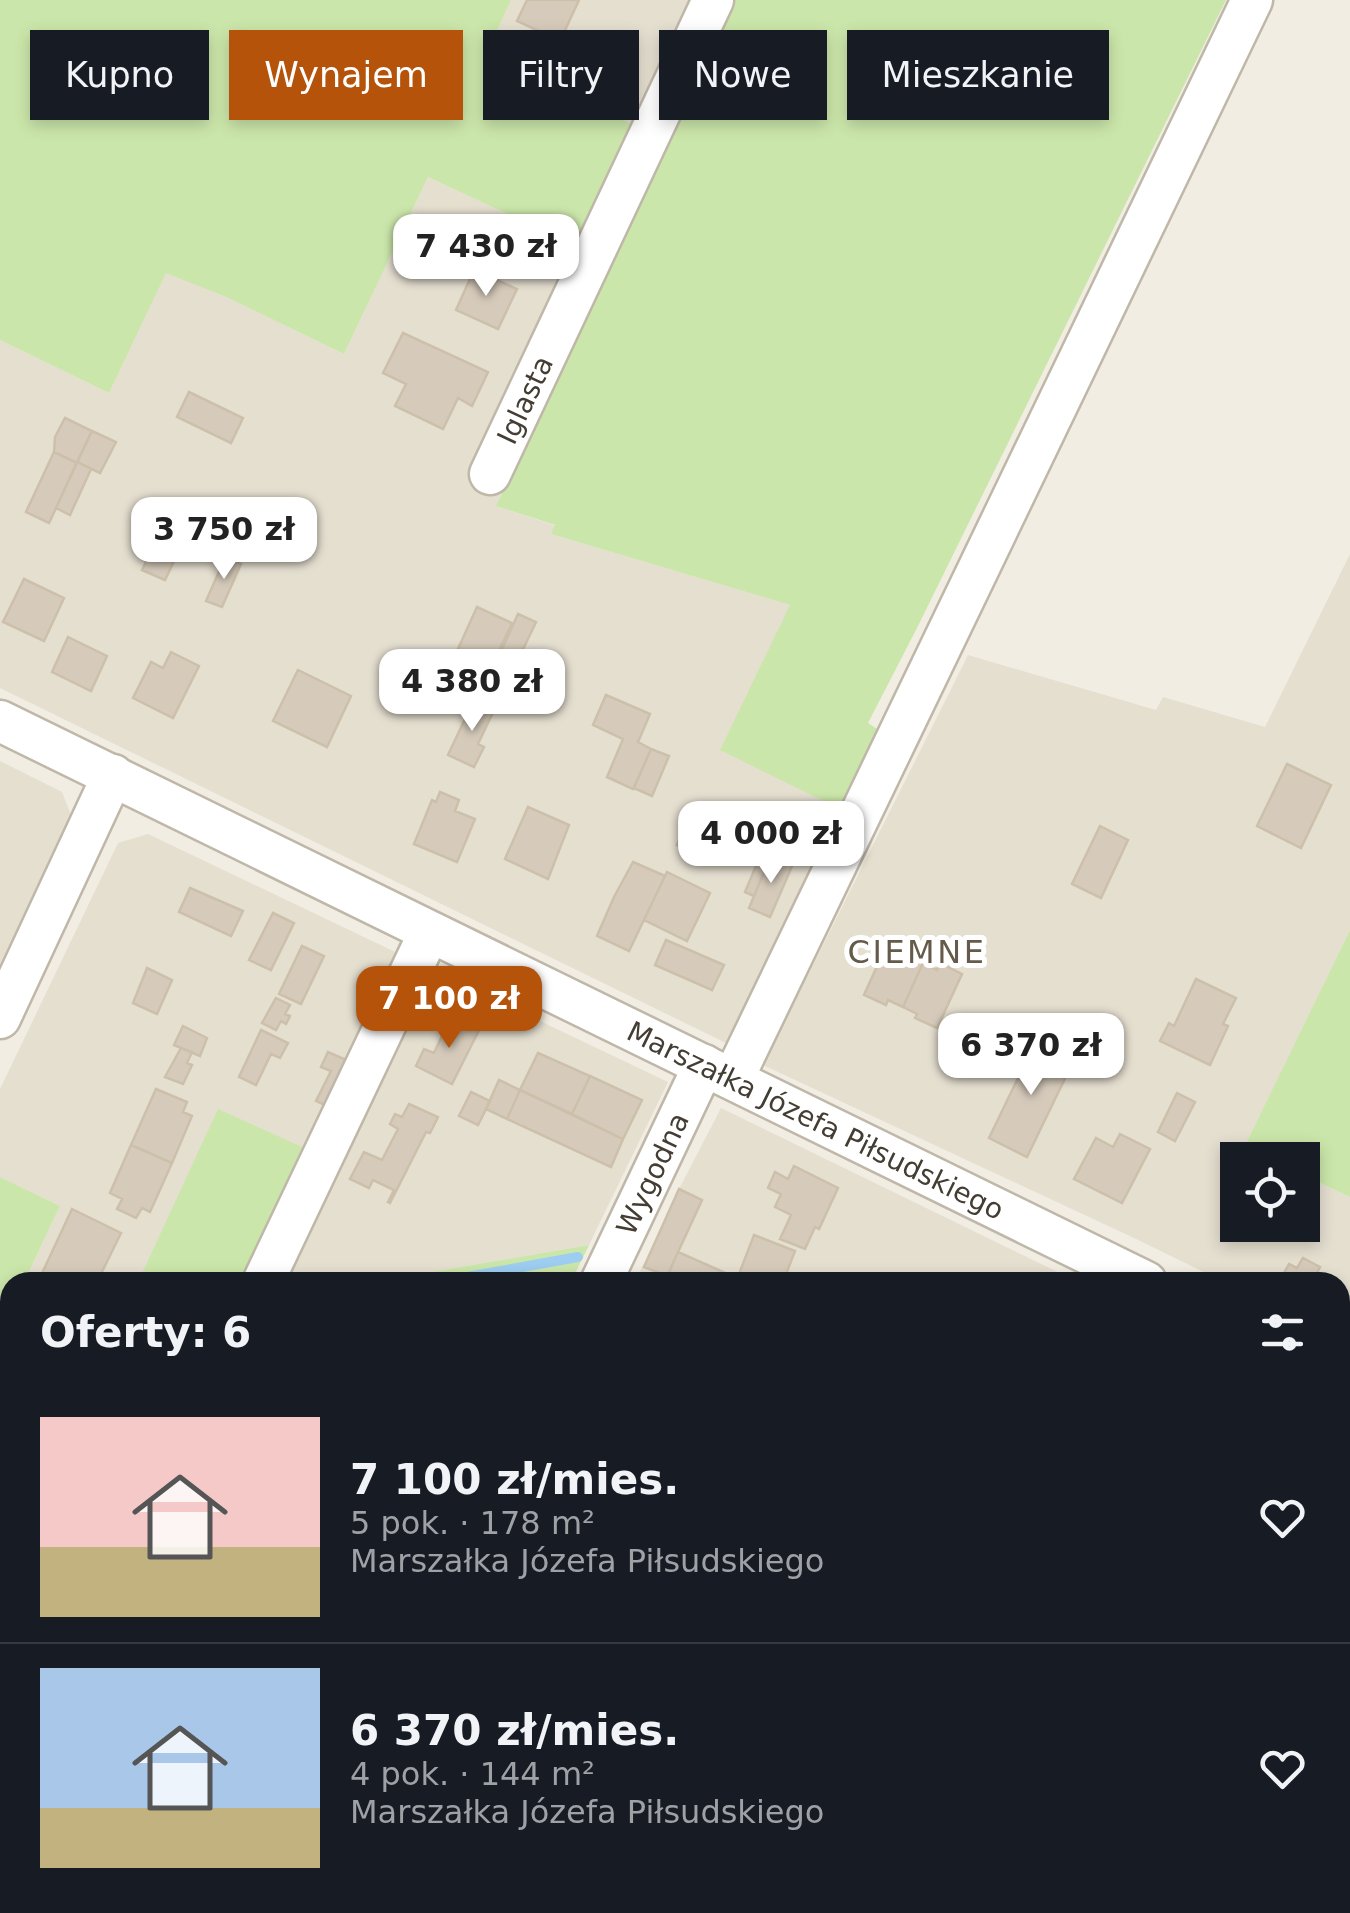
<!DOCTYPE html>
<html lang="pl">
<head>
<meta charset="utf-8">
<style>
  :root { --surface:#171b24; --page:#20242c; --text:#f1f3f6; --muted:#9ea1a6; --line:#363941; --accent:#b45309 }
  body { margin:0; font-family:"DejaVu Sans",sans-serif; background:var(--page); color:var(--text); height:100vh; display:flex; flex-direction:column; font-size:38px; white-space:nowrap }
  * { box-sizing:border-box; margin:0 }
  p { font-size:32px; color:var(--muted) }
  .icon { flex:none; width:55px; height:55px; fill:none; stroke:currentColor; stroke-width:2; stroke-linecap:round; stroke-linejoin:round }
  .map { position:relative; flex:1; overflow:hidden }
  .side { position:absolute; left:0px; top:1272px; width:1350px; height:642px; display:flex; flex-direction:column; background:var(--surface); border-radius:30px 30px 0 0; box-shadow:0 5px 15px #0003 }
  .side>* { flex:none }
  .hud { position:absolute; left:30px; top:30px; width:1290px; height:90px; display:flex; gap:20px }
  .buttons { position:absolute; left:1220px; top:1142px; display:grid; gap:20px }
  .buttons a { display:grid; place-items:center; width:100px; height:100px; border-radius:0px; background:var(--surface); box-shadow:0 5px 15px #0003; font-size:50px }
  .price { position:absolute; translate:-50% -85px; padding:0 22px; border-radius:20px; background:#fff; color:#222; font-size:32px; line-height:65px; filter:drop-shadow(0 2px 5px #0008) }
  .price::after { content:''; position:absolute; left:50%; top:60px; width:30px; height:22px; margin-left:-15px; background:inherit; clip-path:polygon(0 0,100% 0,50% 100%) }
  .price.current { background:var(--accent); color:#fff }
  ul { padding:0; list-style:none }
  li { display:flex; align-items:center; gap:30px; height:250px; padding:0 40px }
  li+li { border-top:2px solid var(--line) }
  li span { display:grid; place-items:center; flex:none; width:280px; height:200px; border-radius:0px; color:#555 }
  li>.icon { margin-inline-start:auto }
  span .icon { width:120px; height:120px; fill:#fffc; stroke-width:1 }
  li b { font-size:42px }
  h2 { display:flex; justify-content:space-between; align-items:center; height:120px; padding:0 40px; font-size:42px }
  .pill { padding:0 35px; border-radius:0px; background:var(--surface); box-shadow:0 5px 15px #0003; font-size:35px; line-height:90px }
  .pill.current { background:var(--accent); color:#fff }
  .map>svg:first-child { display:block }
  .residential { fill:#e5dfd0 }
  .green { fill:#cbe6aa }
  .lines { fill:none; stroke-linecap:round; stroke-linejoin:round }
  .stream { stroke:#9dcdf0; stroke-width:10 }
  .building { fill:#d6cbbb; stroke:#cdc0ab; stroke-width:2.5 }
  .minor-casing { stroke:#bfb7a8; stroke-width:45 }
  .highway-casing { stroke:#dd9f30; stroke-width:60 }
  .path { stroke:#beb096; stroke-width:6; stroke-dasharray:5 5; stroke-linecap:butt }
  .minor { stroke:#fff; stroke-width:40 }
  .highway { stroke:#fecb60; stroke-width:55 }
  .labels { text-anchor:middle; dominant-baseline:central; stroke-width:10; stroke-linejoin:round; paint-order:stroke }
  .street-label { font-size:28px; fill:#433d33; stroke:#fff }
  .quarter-label { font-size:32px; letter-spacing:2.5px; fill:#655b4a; stroke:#fff }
</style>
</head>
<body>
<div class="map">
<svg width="1350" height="1913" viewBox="0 0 1350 1913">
  <rect width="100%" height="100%" fill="#f1ede2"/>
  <path class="residential" d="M511,0H701L641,128L485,57Z
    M428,177L584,250L472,486L501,494L497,506L556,526L551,534L790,605L842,810L730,1045L0,688V340L109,393L166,272L226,297L344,354Z
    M1350,554V930L1245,1148L1270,1160H1238V1225H1302L1303,1175L1350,1197V1299L1340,1319V1282H1224L1134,1238L763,1065L968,655L1156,710L1163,697L1265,727Z
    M0,761L62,792L74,822L0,979Z
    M148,834L668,1082L589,1245L373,1282H252L219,1110L138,1282H24L60,1206L0,1177V1089L118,843Z
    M721,1108L1078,1282H635L679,1189Z
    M10,1801V1905H63L59,1913H0V1822Z
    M335,1905H475L471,1913H332Z
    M810,1905H934L930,1913H806Z"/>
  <path class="green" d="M0,0H511L485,57L641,128L584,250L428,177L344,354L226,297L166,273L109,393L0,340Z
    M731,0H1226L917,628L868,723L880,731L842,810L720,750L790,605L551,534L555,525L496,506Z
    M1350,930V1197L1303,1175L1302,1160H1270L1244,1148Z
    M218,1109L313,1152L252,1282H138Z
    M0,1177L60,1206L24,1282H10V1313L0,1335Z
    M589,1245L571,1282H373Z
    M10,1361V1801L0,1822V1363Z
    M1350,1838V1913H1317L1321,1905H1340V1861Z
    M63,1905H275L271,1913H59Z
    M475,1905H810L806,1913H471Z
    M934,1905H1071L1067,1913H930Z"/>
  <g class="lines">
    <path class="stream" d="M439,1282L578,1257
      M0,1373L10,1371"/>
  </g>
  <path class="building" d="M527,0H579L560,41L517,21Z
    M496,224L536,242L523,271L483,252Z
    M474,270L517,289L498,329L456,310Z
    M403,333L488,372L472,406L458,398L443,429L395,406L406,384L383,373Z
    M189,392L243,418L231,443L177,417Z
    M65,418L92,431L77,463L54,452L55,437Z
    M92,431L116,442L100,473L77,462Z
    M54,452L77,463L49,523L26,512Z
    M77,462L91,469L70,515L56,508Z
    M171,509L194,519L165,580L142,570Z
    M226,556L241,564L222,607L206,601Z
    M24,579L64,598L44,641L3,622Z
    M477,607L512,623L487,676L453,660Z
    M518,614L536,622L495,708L479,700Z
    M68,637L107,656L91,691L52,672Z
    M171,652L199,666L173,718L133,698L151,662L163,668Z
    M298,670L351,696L327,747L273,721Z
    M606,695L650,714L638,742L651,749L633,789L607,777L623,739L593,725Z
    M475,698L495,708L478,744L484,747L474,767L448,755Z
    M651,749L669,756L652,796L634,788Z
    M1287,764L1331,785L1301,848L1257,826Z
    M440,792L459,800L455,811L475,819L457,862L414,844L432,800L436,802Z
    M528,807L569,825L548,879L505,859Z
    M690,814L706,820L693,851L677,845Z
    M1100,826L1128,840L1101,898L1072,884Z
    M781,833L802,842L793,864L771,855Z
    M761,854L770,858L754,896L745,892Z
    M771,855L793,864L770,917L749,908Z
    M633,862L665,876L629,951L597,936L614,897Z
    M667,872L710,893L687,941L644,920Z
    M190,888L243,911L231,936L179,912Z
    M273,913L294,923L271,970L249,960Z
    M666,940L724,965L712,990L655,965Z
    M889,940L912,950L909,957L923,963L903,1007L888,1000L886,1005L864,995Z
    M302,946L324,956L301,1004L279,994Z
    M923,963L937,970L940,963L962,974L937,1028L915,1018L917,1014L903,1007Z
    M147,968L172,980L157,1014L133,1003Z
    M1196,979L1236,998L1223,1024L1228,1026L1210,1065L1160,1041L1169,1023L1174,1026Z
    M276,998L290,1005L285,1014L290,1016L286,1024L281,1021L276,1030L262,1023Z
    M451,1017L479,1030L452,1084L416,1066L424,1049L434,1053Z
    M183,1026L207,1038L200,1056L174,1045Z
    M261,1030L288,1043L280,1058L271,1054L256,1085L239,1077Z
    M1038,1037L1064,1049L1059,1060L1071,1066L1027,1157L989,1138Z
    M181,1048L192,1052L187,1063L192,1065L183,1084L165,1077Z
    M328,1052L353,1063L329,1107L316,1101L331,1071L321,1067Z
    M538,1053L590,1076L572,1114L520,1090Z
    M590,1076L642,1100L623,1139L572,1114Z
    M499,1080L520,1090L507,1119L486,1109Z
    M156,1089L187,1102L183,1112L192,1116L172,1163L131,1145Z
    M520,1090L623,1139L611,1167L507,1119Z
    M471,1092L490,1101L478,1125L459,1116Z
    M1177,1093L1195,1102L1175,1141L1158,1132Z
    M409,1104L438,1117L430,1133L426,1132L390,1203L388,1202L394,1190L373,1180L369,1188L350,1179L364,1152L382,1160L398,1129L390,1124L395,1114L402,1117Z
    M1120,1134L1150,1149L1122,1203L1074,1179L1096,1138L1113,1147Z
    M131,1145L172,1163L150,1212L142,1208L136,1218L117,1209L122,1199L110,1193Z
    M794,1166L838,1188L819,1229L815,1227L805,1249L780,1239L791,1215L775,1207L781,1194L768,1188L775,1172L788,1179Z
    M679,1189L702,1200L667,1276L644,1267Z
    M72,1209L121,1233L97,1282H38Z
    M754,1235L795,1251L783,1282H736Z
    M678,1252L730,1275L726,1282H665Z
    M1303,1258L1320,1267L1315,1277L1325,1282H1279L1289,1264L1297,1268Z
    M829,1905H866L864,1907L876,1913H825Z"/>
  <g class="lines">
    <g class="minor-casing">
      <g id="minor">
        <path id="s1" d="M490,474L713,0"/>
        <path id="s2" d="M0,721L1146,1282"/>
        <path d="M0,1018L113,775"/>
        <path d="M733,1079L1252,0"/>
        <path d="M263,1282L429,933"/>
        <path id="s3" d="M601,1282L704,1065"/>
        <path d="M1340,1378L1350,1383"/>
        <path d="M299,1913L303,1905"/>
      </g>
    </g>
    <g class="highway-casing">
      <path id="highway" d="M1340,1546L1350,1523
        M1340,1744L1350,1719
        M1183,1913L1186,1905
        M1272,1913L1275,1905"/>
    </g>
    <path class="path" d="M1073,1913L1076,1905"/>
    <use href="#minor" class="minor"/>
    <use href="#highway" class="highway"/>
  </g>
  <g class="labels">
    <g class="street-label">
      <text stroke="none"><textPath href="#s1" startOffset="82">Iglasta</textPath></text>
      <text stroke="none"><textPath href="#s2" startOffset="908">Marszałka Józefa Piłsudskiego</textPath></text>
      <text stroke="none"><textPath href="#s3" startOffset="120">Wygodna</textPath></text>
    </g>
    <g class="quarter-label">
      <text x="917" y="952">CIEMNE</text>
    </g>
  </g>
</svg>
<div class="buttons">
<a><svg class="icon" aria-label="locate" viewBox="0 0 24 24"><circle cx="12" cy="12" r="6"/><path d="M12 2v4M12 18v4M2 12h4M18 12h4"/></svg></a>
</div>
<b class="price" style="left:486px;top:299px">7 430 zł</b>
<b class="price" style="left:224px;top:582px">3 750 zł</b>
<b class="price" style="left:472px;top:734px">4 380 zł</b>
<b class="price" style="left:771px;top:886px">4 000 zł</b>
<b class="price current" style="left:449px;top:1051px">7 100 zł</b>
<b class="price" style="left:1031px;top:1098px">6 370 zł</b>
<div class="hud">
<a class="pill">Kupno</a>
<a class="pill current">Wynajem</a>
<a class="pill">Filtry</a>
<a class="pill">Nowe</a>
<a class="pill">Mieszkanie</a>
</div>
<section class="side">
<h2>Oferty: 6<svg class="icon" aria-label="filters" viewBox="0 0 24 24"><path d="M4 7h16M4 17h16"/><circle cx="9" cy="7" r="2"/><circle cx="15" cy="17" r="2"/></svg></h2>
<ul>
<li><span style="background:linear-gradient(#f6c9c9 65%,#c2b280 0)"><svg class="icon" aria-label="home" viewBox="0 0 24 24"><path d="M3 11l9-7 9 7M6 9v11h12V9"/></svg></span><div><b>7 100 zł/mies.</b><p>5 pok. · 178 m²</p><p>Marszałka Józefa Piłsudskiego</p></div><svg class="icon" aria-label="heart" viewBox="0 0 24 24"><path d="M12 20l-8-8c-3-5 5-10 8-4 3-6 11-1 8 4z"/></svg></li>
<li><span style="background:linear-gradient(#a9c7e8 70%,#c2b280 0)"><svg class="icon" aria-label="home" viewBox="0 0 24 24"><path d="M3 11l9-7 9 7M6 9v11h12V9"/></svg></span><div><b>6 370 zł/mies.</b><p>4 pok. · 144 m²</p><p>Marszałka Józefa Piłsudskiego</p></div><svg class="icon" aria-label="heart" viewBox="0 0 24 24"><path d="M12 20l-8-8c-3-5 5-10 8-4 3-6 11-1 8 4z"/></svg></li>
</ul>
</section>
</div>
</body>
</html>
